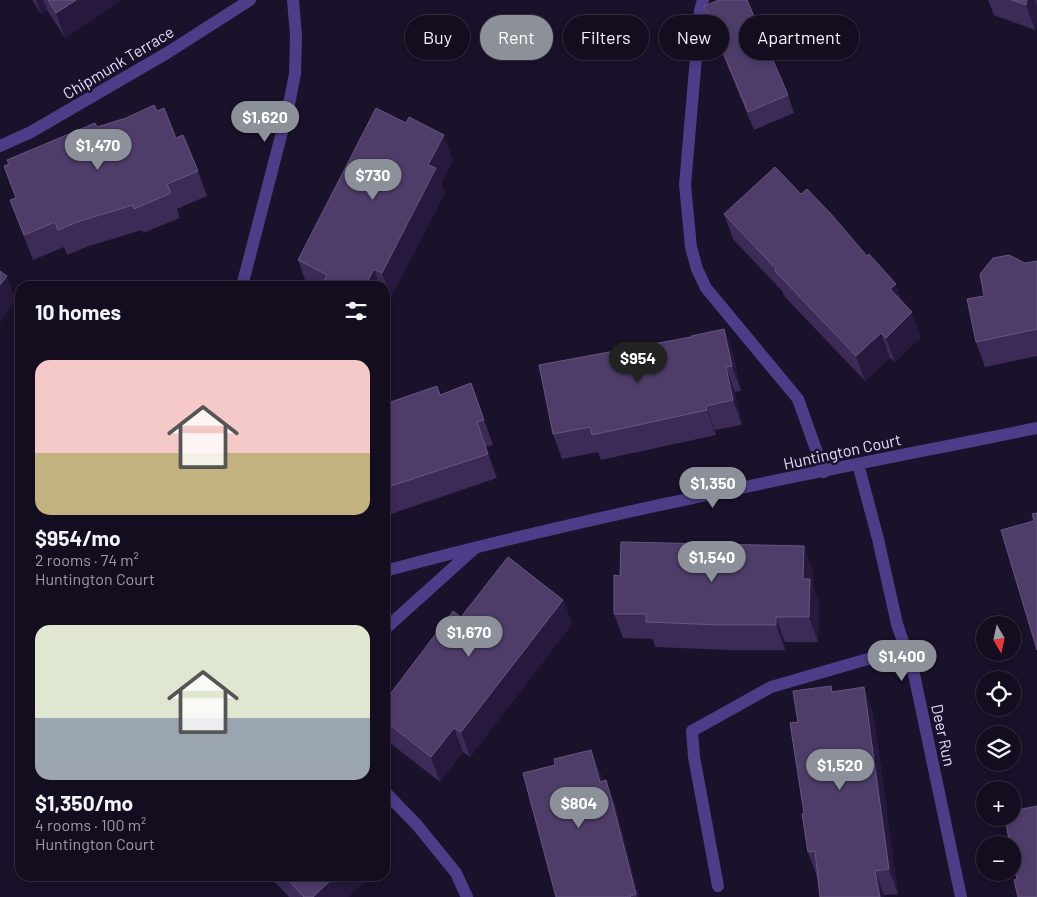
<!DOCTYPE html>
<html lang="en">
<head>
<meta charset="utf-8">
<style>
  :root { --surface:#140d20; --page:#211b2d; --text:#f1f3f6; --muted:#9d9ca5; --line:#332d3e; --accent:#8c9099 }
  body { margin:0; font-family:Barlow,sans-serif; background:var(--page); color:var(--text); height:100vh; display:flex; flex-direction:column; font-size:19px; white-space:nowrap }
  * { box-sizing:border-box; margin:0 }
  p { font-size:16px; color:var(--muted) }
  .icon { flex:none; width:28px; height:28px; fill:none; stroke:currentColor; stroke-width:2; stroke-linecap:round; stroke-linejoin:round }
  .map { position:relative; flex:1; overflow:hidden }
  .sheet { position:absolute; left:15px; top:281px; width:375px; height:600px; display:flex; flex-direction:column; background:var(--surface); border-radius:15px; box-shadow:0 2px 8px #0003,0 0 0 1px var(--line) }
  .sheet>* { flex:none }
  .hud { position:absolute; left:405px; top:15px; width:475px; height:45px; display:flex; gap:10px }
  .needle { width:32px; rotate:171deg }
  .tools { position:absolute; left:976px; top:616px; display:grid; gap:10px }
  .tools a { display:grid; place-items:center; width:45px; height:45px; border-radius:50%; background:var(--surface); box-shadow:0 2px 8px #0003,0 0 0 1px var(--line); font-size:25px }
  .price { position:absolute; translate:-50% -42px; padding:0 11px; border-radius:18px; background:var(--accent); color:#fff; font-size:16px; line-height:32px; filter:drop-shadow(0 1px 2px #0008) }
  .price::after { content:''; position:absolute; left:50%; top:30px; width:15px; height:11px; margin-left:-8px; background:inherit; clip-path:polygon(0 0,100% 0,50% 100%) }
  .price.on { background:#222; color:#fff }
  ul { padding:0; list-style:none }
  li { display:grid; align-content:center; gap:10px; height:265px; padding:0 20px }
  li span { display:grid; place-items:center; height:155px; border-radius:15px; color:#555 }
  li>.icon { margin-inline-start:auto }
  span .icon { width:90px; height:90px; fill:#fffc; stroke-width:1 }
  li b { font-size:21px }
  h2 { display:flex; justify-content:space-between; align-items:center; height:60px; padding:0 20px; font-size:21px }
  .tag { padding:0 18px; border-radius:22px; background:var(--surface); box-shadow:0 2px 8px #0003,0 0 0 1px var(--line); font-size:18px; line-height:45px }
  .tag.on { background:var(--accent); color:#fff }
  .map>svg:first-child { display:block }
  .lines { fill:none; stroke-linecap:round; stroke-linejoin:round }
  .minor { stroke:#4d3d88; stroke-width:12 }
  .wall { fill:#3c2a57 }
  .shaded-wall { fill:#27183d }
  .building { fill:#4e3d69; stroke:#665680 }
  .labels { text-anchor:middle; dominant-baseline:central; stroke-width:5; stroke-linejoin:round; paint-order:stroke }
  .street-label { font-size:16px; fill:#e5dbfe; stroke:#1a112a }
</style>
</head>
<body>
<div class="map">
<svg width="1037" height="897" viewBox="0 0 1037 897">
  <rect width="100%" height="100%" fill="#1a112a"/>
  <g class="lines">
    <path class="minor" d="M703,0L700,11L685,185L691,247L697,269L706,288L798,399L824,472
      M0,146L31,132L167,53L250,0
      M242,286L288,109L295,74L296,36L293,0
      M858,464L878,539L897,624L914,674L961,897
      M385,571C600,513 819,472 1037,428
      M385,629L475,548
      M385,792L417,825L456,873L467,897
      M718,886L694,757L692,731L771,687L906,648"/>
  </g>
  <path class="wall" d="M32,0H121L65,38L47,10L41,14Z
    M988,0H1037V23L1035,30L994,15Z
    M704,7L788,95L794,113L754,130L710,24Z
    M157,111L198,171L207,196L177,209L180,218L143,233L142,230L89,246L67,255L64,247L33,260L10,200L16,198L4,166L8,164L7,160L97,127Z
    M453,160L441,183L445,193L391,297L385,294V286H309L307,285L298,260Z
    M801,194L904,303L921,337L895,362L890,358L865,381L784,296L782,291L733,239L724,214Z
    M1037,261V356L985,367L976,342L984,296L1025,263Z
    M724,329L733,354L741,391L735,392L742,425L715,430L716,435L601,460L598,452L562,459L553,434L691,337Z
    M471,383L493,445L486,447L497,478L385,516V404L440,395Z
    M813,571V586L819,604L818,642H785V650H728L655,647L653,639L623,638L614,614L620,576Z
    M563,600L572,624L470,757L463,752L440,782L385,739V701L461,617Z
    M834,692L873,712L898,894L884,895V897H820L817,877L808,852L798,722Z
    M591,750L602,781L606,780L615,805L639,897H556L555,765Z
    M269,876H368L369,878L348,897H289Z"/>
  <path class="shaded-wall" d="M36,0H43L47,10L41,14Z
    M76,0H121L65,38L56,13Z
    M1027,0H1035L1037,6V23L1035,30L1026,5Z
    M444,135L453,160L441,183L445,193L391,297L382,273L428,165Z
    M374,269L380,286H365Z
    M7,276L16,300L0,323V285Z
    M896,284L905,308L890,289Z
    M912,312L921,337L895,362L886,338Z
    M724,329L733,354L741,391L732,366Z
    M881,333L890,358L865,381L856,356Z
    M726,367L735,392L742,425L733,400Z
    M706,406L715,430L716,435L707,410Z
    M477,422L486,447L497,478L488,454Z
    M804,546L813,571V586L819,604L818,642L809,617L803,579Z
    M563,600L572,624L470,757L461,732Z
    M776,617L785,642V650L776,625Z
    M864,687L873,712L898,894L889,869Z
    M454,728L463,752L440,782L431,757Z
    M591,750L601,774L609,806L600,782Z
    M606,780L615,805L639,897H637L636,894Z
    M875,871L884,895V897H880Z
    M335,876H368L369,878L348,897H313Z"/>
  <path class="building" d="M48,0H76L56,13Z
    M719,0H747L788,95L748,112L704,6Z
    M1012,0H1027L1026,5Z
    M154,105L157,111L164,108L176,138L183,135L198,171L167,184L171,193L134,209L133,205L80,221L58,230L55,222L24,235L10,200L16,198L4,166L9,164L7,160L95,123L97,127L126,118Z
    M376,108L406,123L409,117L444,135L428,165L436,168L382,273L374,269L365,286H335L324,281L327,275L298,260Z
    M775,167L801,194L807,189L831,214L867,256L869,254L896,284L890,289L912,312L886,338L881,333L856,356L775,271L776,269L724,214Z
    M1009,255L1025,263L1037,261V329L976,342L967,299L984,296L980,274L993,258Z
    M0,271L7,276L0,285Z
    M724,329L732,366L726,367L733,400L706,406L707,410L592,435L590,427L553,434L539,365L691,337V336Z
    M471,383L484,420L477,422L488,454L385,488V404L437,386L440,395Z
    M1037,513V650L1001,530L1034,521L1032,514Z
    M621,542L804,546L803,579H810L809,617H776V625H719L646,622V614H614V575L620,576Z
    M508,557L563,600L461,732L454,728L431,757L385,721V701L453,611L461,617Z
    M831,686L832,692L864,687L889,869L875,871L880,897H820L815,851L808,852L802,814L804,813L790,723L798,722L793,691Z
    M591,750L600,782L606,780L615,812L636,894L630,896L631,897H556L523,773L555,765L554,759Z
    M1037,806V897H1018L1014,880L1017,879L1012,857V845H1010L1005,818H1012V811Z
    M284,876H335L313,897H304Z"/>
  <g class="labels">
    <g class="street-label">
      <text transform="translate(118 62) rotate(-31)">Chipmunk Terrace</text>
      <text transform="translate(842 451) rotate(-12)">Huntington Court</text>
      <text transform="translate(944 735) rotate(78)">Deer Run</text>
    </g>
  </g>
</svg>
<div class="tools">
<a><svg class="needle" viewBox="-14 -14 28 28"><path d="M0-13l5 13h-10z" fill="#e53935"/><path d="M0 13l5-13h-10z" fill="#9d9ca5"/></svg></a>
<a><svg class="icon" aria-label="locate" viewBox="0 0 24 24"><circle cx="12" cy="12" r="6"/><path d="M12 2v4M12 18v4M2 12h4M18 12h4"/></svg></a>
<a><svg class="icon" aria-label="layers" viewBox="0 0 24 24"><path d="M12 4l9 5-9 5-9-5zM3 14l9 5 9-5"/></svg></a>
<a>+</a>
<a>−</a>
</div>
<b class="price" style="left:265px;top:143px">$1,620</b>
<b class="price" style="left:98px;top:171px">$1,470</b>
<b class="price" style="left:373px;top:201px">$730</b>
<b class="price on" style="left:638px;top:384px">$954</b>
<b class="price" style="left:713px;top:509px">$1,350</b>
<b class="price" style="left:712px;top:583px">$1,540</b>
<b class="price" style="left:469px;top:658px">$1,670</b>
<b class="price" style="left:902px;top:682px">$1,400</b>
<b class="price" style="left:840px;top:791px">$1,520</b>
<b class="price" style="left:579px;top:829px">$804</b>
<div class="hud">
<a class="tag">Buy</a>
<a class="tag on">Rent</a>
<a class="tag">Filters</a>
<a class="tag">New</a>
<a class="tag">Apartment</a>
</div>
<section class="sheet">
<h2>10 homes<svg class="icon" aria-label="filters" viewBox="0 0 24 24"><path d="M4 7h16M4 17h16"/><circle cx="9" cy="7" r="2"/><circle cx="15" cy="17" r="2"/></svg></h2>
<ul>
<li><span style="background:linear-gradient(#f6c9c9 60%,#c2b280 0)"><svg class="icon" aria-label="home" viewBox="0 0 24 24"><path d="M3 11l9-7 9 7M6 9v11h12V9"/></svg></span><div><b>$954/mo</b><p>2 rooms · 74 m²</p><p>Huntington Court</p></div></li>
<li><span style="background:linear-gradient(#dfe7d0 60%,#9aa5b1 0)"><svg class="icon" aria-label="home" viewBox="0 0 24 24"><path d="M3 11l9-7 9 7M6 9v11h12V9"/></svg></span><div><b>$1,350/mo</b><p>4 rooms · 100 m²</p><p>Huntington Court</p></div></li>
</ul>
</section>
</div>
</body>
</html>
